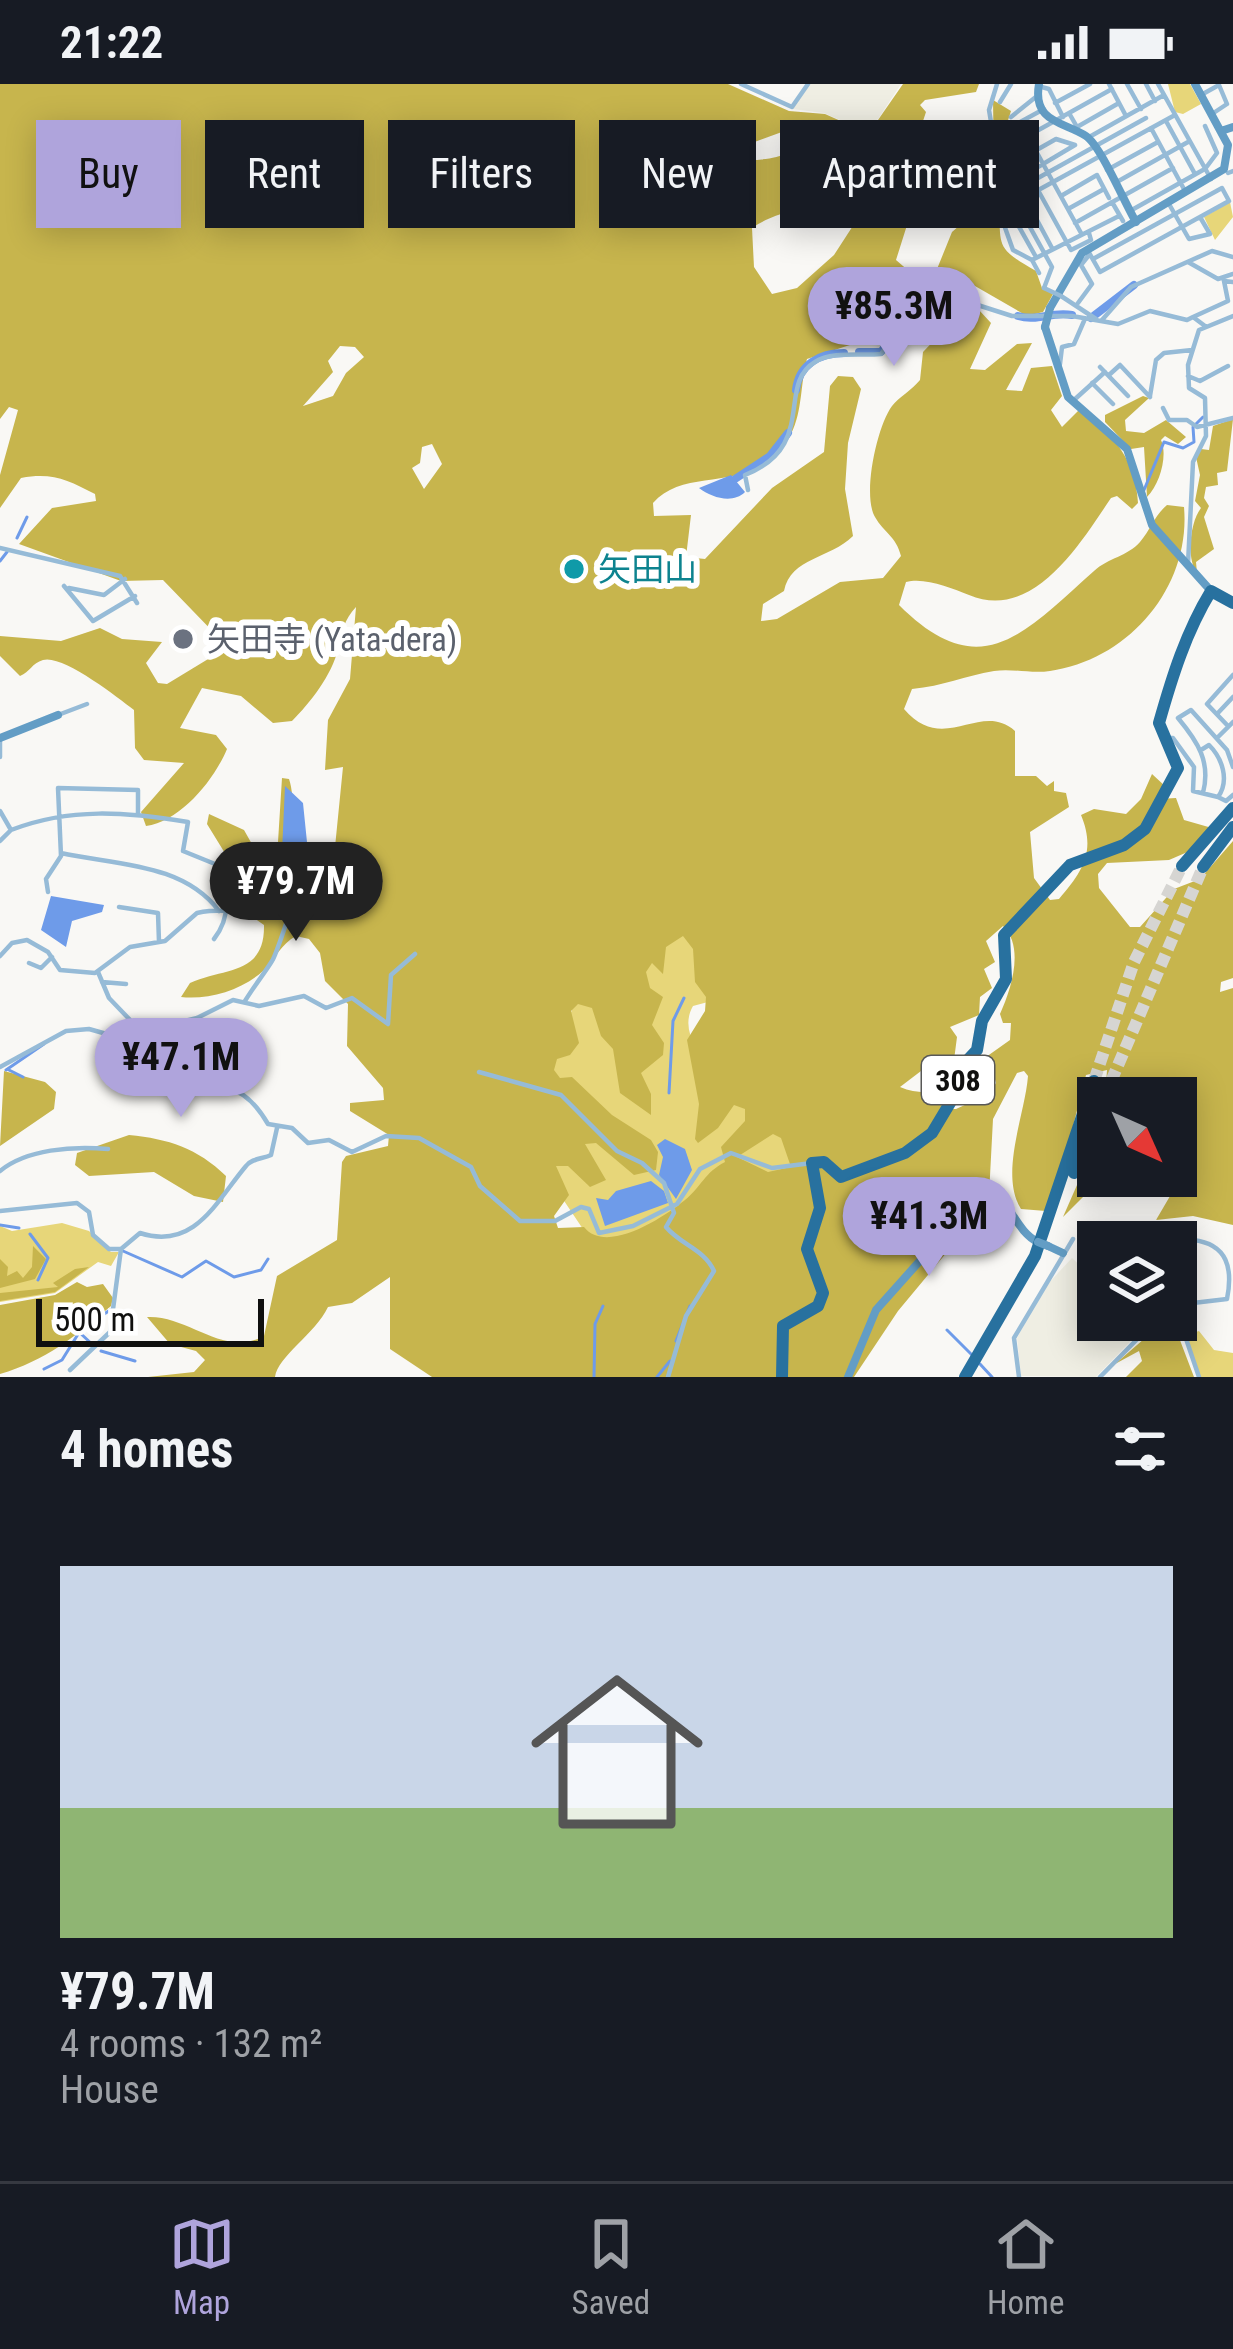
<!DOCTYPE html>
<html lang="en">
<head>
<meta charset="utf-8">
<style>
  :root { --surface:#171b24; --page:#242831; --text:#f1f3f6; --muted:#9ea1a6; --line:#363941; --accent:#afa4dc }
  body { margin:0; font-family:"Roboto Condensed","Noto Sans JP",sans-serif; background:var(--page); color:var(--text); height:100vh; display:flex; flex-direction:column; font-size:45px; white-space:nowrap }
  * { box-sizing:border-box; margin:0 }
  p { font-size:39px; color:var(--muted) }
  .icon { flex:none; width:66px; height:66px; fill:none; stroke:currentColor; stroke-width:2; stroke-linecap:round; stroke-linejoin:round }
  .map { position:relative; height:1293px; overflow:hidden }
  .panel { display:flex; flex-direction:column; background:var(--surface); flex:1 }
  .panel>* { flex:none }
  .banner { position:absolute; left:36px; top:36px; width:1161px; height:108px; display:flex; gap:24px }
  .needle { width:78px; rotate:135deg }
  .tools { position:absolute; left:1077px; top:993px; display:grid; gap:24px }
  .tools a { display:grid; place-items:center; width:120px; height:120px; border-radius:0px; background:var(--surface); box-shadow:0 6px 30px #0003; font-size:60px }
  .scale { position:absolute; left:36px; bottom:30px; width:228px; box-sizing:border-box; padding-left:12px; border:6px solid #10100f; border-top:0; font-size:33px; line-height:42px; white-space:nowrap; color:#10100f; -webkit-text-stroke:9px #fff; paint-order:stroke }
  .price { position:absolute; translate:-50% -102px; padding:0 27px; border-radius:42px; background:var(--accent); color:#111; font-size:39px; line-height:78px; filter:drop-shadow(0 3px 6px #0008) }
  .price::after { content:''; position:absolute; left:50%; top:72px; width:36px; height:27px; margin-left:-18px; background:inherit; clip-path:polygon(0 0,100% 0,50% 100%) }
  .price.active { background:#222; color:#fff }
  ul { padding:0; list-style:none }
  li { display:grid; align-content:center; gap:24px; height:636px; padding:0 60px }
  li+li { border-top:3px solid var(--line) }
  li span { display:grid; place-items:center; height:372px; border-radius:0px; color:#555 }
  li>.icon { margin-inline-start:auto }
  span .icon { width:216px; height:216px; fill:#fffc; stroke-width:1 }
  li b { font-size:51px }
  h2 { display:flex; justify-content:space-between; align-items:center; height:144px; padding:0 60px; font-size:51px }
  .tag { padding:0 42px; border-radius:0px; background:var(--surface); box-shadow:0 6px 30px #0003; font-size:42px; line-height:108px }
  .tag.active { background:var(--accent); color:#111 }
  .status { display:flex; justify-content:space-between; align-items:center; height:84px; padding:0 60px; background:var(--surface); direction:ltr }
  .status svg { height:33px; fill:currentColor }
  .tabs { display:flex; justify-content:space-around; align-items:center; height:168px; border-top:3px solid var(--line); background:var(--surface); font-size:33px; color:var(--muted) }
  .tabs a { display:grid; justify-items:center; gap:6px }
  .tabs .active { color:var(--accent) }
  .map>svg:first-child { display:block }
  .built { fill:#efeee3 }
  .green { fill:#e7d679 }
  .forest { fill:#c7b54d; fill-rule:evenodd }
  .water { fill:#6e9be9 }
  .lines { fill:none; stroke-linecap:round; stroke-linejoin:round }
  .stream { stroke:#6e9be9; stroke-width:3 }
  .river { stroke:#6e9be9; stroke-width:8 }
  .highway-tunnel { stroke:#d6d5d2; stroke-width:12; stroke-dasharray:12 6; stroke-linecap:butt }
  .street { stroke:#96bbd7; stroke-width:4.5 }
  .secondary { stroke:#639dc5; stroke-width:8 }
  .highway { stroke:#28719f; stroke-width:12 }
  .street-bridge { stroke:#96bbd7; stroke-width:4.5 }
  .secondary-bridge { stroke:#639dc5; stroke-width:8 }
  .culture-dot { fill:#0f9aa8; stroke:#fff; stroke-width:4.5 }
  .worship-dot { fill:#6b7280; stroke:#fff; stroke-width:4.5 }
  .labels { text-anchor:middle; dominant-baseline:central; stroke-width:12; stroke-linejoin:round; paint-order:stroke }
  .shield { fill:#fff; stroke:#585857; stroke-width:3 }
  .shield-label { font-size:30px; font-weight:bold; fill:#10100f }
  .culture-label { font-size:33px; fill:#0d838f; stroke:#fff; text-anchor:start }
  .worship-label { font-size:33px; fill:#5b616d; stroke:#fff; text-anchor:start }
</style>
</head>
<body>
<div class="status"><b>21:22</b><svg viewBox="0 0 49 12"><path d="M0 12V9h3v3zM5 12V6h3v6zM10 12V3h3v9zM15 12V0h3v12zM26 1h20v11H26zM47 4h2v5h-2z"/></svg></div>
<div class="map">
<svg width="1233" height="1293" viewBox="0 0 1233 1293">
  <rect width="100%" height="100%" fill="#f9f8f5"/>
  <path class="built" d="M810,0H901L878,35L861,45L824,29L792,25Z
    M1072,1174L1098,1198V1236H1151L1096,1293L1021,1292L1017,1254L1044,1204Z"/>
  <path class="green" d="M1168,0H1190L1201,20L1183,30L1175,28Z
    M1230,118L1233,133L1215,156L1204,133Z
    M619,787L745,908L693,922C668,965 751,1017 776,1045C789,1059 797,1077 807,1093L597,1166L540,1081L543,1011Z
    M62,1139L89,1147L111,1168H119L111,1182L98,1178L55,1209L0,1218V1142L12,1147Z
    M1199,1247L1214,1266L1233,1269V1293H1200L1186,1251Z"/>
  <path class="forest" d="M0,0H728L789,27L825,30L861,46L878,36L903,0H979L976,8L925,16L920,21L926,28L922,40L866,61L812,37L741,63L735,77C768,75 793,77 811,46L833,62L850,60C850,126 787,119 752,144L754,183L772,210L797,204L834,171L858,134L877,89L890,78L938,65L972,48L969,71L922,112L920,129L908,138L896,176L910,188L935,190L952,148L991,114L998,115C1003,161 991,162 1036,187L1042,204L1053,210L1043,228L1027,232L968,198L945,206L935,219L890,223L859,258L807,275C800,300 803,326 791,350C758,415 687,379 653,419L654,432L691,431L686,473L705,475L772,404L824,368L830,302L838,292L853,293L861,305L848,359L845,405L853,452C830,475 791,473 784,507L763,520L761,537L777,535L840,498L883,494L901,472C896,452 884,449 875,433C862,411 877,342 892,322C899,313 912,306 920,296L923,268L966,223L979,226L991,239L970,285L985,286L1017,260L1032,259L1006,306L1022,307L1031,284L1052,282L1062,312L1051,326L1062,343L1079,326C1114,349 1136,377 1138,419L1132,425L1117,412L1111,414C1080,460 1033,538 969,511C951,504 925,493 906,498L899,521C981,603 1024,549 1094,487C1108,474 1128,472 1140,458C1151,445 1154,432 1167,421L1184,423C1191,503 1129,576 1050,587C1031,590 1012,584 994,587C965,592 943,602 912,605L904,625C944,672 980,616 1015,647V692H1036L1047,702L1054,697V707L1066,709L1069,723L1030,748L1034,794L1050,816L1059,815C1083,787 1096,767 1081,731L1094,725L1126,730L1141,715L1152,690L1166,703L1158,715L1176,714L1184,736L1212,744L1206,760L1169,776L1107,779L1098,790L1099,804L1130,843H1140L1174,805L1200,795L1233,757V894L1221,898L1220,908L1233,904V1141L1193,1132L1156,1136L1173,1107L1166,1092H1176V1014H1105L1107,986L1086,991L1055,1113L1046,1127L1021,1125C999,1090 1025,1031 1028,992L1024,987L1017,989L993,1035L989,1111L977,1132L898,1227L854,1293H432L390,1265V1193L352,1219L328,1223C315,1250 278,1272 275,1293H148L194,1288L205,1276L196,1267L170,1260L147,1233C189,1231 223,1274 264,1252L277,1192L337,1156L342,1078L346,1072L388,1062L389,1051L350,1027V1019L384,1016L383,1004L347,962L348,920L325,897L320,869L309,855L296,852C281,860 275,875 263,887C242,906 209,916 181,913L190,899C226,883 265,891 264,841L235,821L231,779L207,740L209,730L244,746L261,776L268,777L278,758L282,694L289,695C300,727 280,788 314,808L351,799L334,773L343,683L325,686L328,636L350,595L356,523C344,536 342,547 338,565C332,591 310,619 292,637L273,639L241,612L202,604L180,644L216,651L227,665C214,696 181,737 146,742L141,728L184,679L144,676L135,664L134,626C116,612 62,570 43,576C32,579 30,588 20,592L0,572V552L61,557L100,544L122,555L162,558L146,579L158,599L167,600L223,566L221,556L163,496L121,497L19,460L52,424L96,417L95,410C68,396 52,388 21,394L0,424V391L18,326L9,323L0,335ZM340,262L355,263L364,273L346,289L333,312L303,322L333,288L328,277ZM432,360L442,380L424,405L412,384L420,379L422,363ZM1003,842C1025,863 1011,906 1000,930L1003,939H1011L1010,956L979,978L972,976L974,966L959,979L954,997L959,1001L968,981L994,992L996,999L989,1010L956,1025H951L950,1013C932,1006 918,1011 900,1003L921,987L942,989L954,976L957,953L950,943L979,931L980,913L992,904L984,885L995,878L986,857ZM683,852L693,865L695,898L706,913L705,927L687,956L699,1020L695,1055L698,1059L718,1044L734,1021L745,1025V1037L721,1063L725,1078C704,1089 702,1102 685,1116C663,1134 606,1171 584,1143L558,1144L554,1132L569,1111L556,1082H568L590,1103L606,1096L585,1060L596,1059L634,1091L656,1086L658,1068L651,1056L612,1031L572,993L560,994L554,986L557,975L570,971L579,959L571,927L578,920L592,924L601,952L613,965L620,1009L651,1031V1010L641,989L663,971L664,959L652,941L663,913L650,904L646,888L652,879L663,890L666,863ZM773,1050L781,1054L791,1083L768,1088L737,1073Z
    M993,16L1011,27L994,80Z
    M1143,312L1149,314L1125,336L1126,347L1144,349L1166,336L1186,353L1178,360L1165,352L1161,356C1168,371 1160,400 1147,413L1144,363L1131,365L1105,338V331Z
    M1233,335L1227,387L1217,389L1218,401L1206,403L1204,414L1209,422L1204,433L1214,465L1196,478L1197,489C1186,475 1190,438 1201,424L1195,417L1200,391L1196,373L1201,365L1209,366L1213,342Z
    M4,987L45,998L56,1008L54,1025L0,1062Z
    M129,1051C169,1055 197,1064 226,1092L223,1118L194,1112L154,1088L89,1092L75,1081L77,1069Z
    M1098,1053V1092H1104L1063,1133Z
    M33,1162L46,1175L35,1195L0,1204V1175L8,1183L7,1192L17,1187L23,1194L32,1183Z
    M89,1183L55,1208L0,1217V1209L58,1203L53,1199L75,1185Z
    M77,1198L87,1203L103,1200L113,1214L111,1222C76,1252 45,1277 0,1290V1221L55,1211Z
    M1166,1236L1178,1251L1194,1293H1126L1142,1277L1139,1267L1115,1280Z"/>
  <path class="water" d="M731,391L745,408C733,420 712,414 699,404Z
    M285,702L303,719L308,768H282Z
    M51,812L104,821L102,828L72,837L66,863L41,846Z
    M665,1055L685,1065L692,1086L676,1115L659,1091L663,1073L657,1061Z
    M651,1097L664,1107L668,1119L605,1142L596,1114L608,1116L616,1107Z"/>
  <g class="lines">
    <path class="stream" d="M1144,406L1164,358L1183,364L1194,358L1193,343L1203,333
      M17,454L27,433
      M0,477L7,468
      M6,986L44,960
      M9,986L23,993
      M669,1009L673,937L684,914
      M0,1141L19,1144
      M30,1150L48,1174L38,1196
      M123,1167L182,1193L206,1177L234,1193L261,1186L268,1175
      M947,1246L974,1273
      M79,1248L94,1262
      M676,1257L690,1222
      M101,1267L135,1277
      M980,1280L992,1293
      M44,1285L62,1276L80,1247L110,1226
      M594,1293L595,1240L603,1222
      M657,1293L670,1277"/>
    <path class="river" d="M1018,232C1038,238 1051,227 1072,231
      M1091,234L1134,201
      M859,268H881L900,242L919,235
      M796,306C799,280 820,269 844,269
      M735,395L770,372L788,349"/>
    <path class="highway-tunnel" d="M1094,997L1134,878L1182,782
      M1104,1014L1203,783"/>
    <path class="street" d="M741,0L792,23L808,0
      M997,0L989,26L995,62L983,105L1004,122L1020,125L1052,183L1044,204
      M1109,0L1126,32
      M1127,0L1141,25
      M1146,0L1155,17
      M1158,0L1211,95
      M1038,2L1049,5L1063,33
      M1201,11L1219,1L1227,20L1212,30
      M1000,18L1011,0
      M1055,19L1090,0
      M1044,25L1009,44L1025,72L1008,82L1052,164
      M1069,29L1077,43L1119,19
      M1011,33L1037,12
      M1166,37L1195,90
      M1205,42L1217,69L1205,85
      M1151,44L1185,107
      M1091,52L1164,11
      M1017,58L1112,5
      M1036,67L1081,149
      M1026,72L1056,55L1075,61
      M1107,86L1158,58
      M1228,89L1233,87
      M1016,96L1075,61
      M1115,99L1188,58
      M1020,104L1146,34
      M1039,108L1071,166L1091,156L1089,149
      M1061,112L1097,91L1109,114
      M1022,115L1175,31
      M1112,118L1123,137
      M1169,120L1189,155L1210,150L1200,133
      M1068,125L1104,105
      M1130,127L1203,86
      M1075,139L1173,84
      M1087,165L1100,188L1229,117L1222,104L1093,175
      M1036,173L1013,132L1003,138L1013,166L1032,176L1119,132
      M1032,176L1039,189
      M1188,178L1218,195L1233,190
      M1061,212L1096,235
      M1078,219L1092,200L1081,181L1089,171
      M1193,233L1228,217L1224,197L1233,198
      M1102,236L1131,203L1212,167L1233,173
      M1060,280L1062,263L1074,260L1084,237
      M1100,283L1128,312
      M1109,291L1120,281L1150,313
      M1188,292L1200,297L1228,282
      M1092,299L1113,320
      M1150,312L1156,276L1164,269L1192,266
      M1074,316L1105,288
      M1163,324L1169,336H1187L1197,343L1233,334
      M748,406L745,391C818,362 776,301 815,278C832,267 861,272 881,270L901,242L962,216L1012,232H1072L1118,240L1150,227L1187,236L1193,233L1205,242
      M0,464L120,492L137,519
      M1188,480L1193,378L1206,352L1205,314L1189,304L1188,281L1199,246L1233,232
      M64,502L93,537L135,512
      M69,504L104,511L125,495
      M1217,630L1233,613
      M58,631L87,620
      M1228,642L1207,620L1233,591
      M1166,654H1173L1194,683L1193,707L1218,713C1230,696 1222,674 1209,661L1201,666
      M1217,654L1233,638
      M0,655V673
      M1203,709C1211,678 1198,658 1178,634L1191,626L1227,666L1233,683
      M1218,713L1226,717L1233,711
      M0,727L11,746C71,723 126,728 188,738L183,767L215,780C227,806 233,831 214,855
      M0,757L11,746
      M61,769C116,781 183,779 219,827
      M48,808L46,795L61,772L58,704L138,706V730
      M119,823L158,829L159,858
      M0,872L12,859L27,856L48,868L60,886L95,889L130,863L165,857L197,829C240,820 254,842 290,799L297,811C290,825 277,870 272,877C264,890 254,902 245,917
      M29,879L41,884L52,873
      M98,888L109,914L132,938L129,971L145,978L177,1017C220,995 244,999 268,1040L292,1044L308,1059L329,1056L352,1068L386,1052L419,1054L471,1083L480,1102L520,1137H555L581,1123L589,1125L599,1149L633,1142L677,1120L700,1085L731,1069L772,1084L812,1079
      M102,898L126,900
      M0,983L66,947L89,945L135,958L155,944L197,934L233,916L259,922L304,912L326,924L352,914L388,940L391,891L415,870
      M479,988L561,1011L617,1067L642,1079L664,1099L674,1129L666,1143C681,1161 704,1165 714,1187L686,1232L668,1293
      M0,1087C27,1065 72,1062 108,1065
      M0,1127L77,1119L89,1128L93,1151L109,1165H121L140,1149C195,1167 217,1116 246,1082C252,1074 263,1075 271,1071L277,1044
      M1176,1165L1193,1156C1228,1160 1233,1185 1227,1215L1176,1221
      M1182,1243L1199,1293
      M70,1286L110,1248L121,1165
      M1019,1293L1014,1254L1073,1155
      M1100,1293L1156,1236"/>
    <path class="secondary" d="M1039,0C1032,39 1065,38 1086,52C1101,62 1125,120 1136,138
      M1221,47L1233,43
      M1050,224L1082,169L1224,85L1228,61L1195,0
      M1045,243L1068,313L1127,365L1152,441L1211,507
      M0,654L58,631
      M1048,1162L1063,1169
      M848,1293L876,1226L984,1105C1008,1108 1014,1147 1038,1158"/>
    <path class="highway" d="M1182,782L1233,724
      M1203,783L1233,743
      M1074,1089L1098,1029
      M782,1293L783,1242L818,1222L823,1209L807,1165L820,1124L812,1079L824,1078L841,1093L905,1069L932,1049L953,1014L961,983L977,966L982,937L1006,895L1004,851L1070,781L1124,761L1145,745L1178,684L1159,639C1172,593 1186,548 1211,507L1233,519
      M965,1293L1035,1172L1094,997"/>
    <path class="street-bridge" d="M1013,132L1018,119
      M1044,204L1061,212"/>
    <path class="secondary-bridge" d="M1045,243L1050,224
      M1038,1158L1048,1162"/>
  </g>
  <circle class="culture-dot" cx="574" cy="485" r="12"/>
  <circle class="worship-dot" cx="183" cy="555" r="12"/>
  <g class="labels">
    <rect class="shield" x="922" y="972" width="72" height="48" rx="9"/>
    <g class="shield-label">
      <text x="958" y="996">308</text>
    </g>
    <g class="culture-label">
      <text x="598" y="485">矢田山</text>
    </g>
    <g class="worship-label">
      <text x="207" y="555">矢田寺 (Yata-dera)</text>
    </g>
  </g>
</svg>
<div class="tools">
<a><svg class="needle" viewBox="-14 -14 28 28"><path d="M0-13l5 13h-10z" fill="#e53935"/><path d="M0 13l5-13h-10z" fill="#9ea1a6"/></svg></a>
<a><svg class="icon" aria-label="layers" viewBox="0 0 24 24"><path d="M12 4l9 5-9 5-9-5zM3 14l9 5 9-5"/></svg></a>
</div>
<div class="scale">500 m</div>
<b class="price" style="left:894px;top:285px">¥85.3M</b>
<b class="price active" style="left:296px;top:860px">¥79.7M</b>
<b class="price" style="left:181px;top:1036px">¥47.1M</b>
<b class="price" style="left:929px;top:1195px">¥41.3M</b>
<div class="banner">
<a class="tag active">Buy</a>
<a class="tag">Rent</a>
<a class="tag">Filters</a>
<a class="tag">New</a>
<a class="tag">Apartment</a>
</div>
</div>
<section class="panel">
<h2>4 homes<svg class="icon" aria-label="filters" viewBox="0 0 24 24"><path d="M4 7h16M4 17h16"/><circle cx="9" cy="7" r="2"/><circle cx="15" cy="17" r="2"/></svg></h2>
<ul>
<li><span style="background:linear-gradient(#c9d6e8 65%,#8fb573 0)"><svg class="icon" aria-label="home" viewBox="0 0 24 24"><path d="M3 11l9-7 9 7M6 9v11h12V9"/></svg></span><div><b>¥79.7M</b><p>4 rooms · 132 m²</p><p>House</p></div></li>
</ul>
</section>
<nav class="tabs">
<a class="active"><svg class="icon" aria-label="map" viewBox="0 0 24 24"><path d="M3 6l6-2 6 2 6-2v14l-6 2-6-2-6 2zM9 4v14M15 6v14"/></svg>Map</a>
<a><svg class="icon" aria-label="saved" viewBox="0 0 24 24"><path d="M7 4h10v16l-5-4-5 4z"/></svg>Saved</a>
<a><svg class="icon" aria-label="home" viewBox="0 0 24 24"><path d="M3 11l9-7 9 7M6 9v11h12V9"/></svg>Home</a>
</nav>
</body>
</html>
